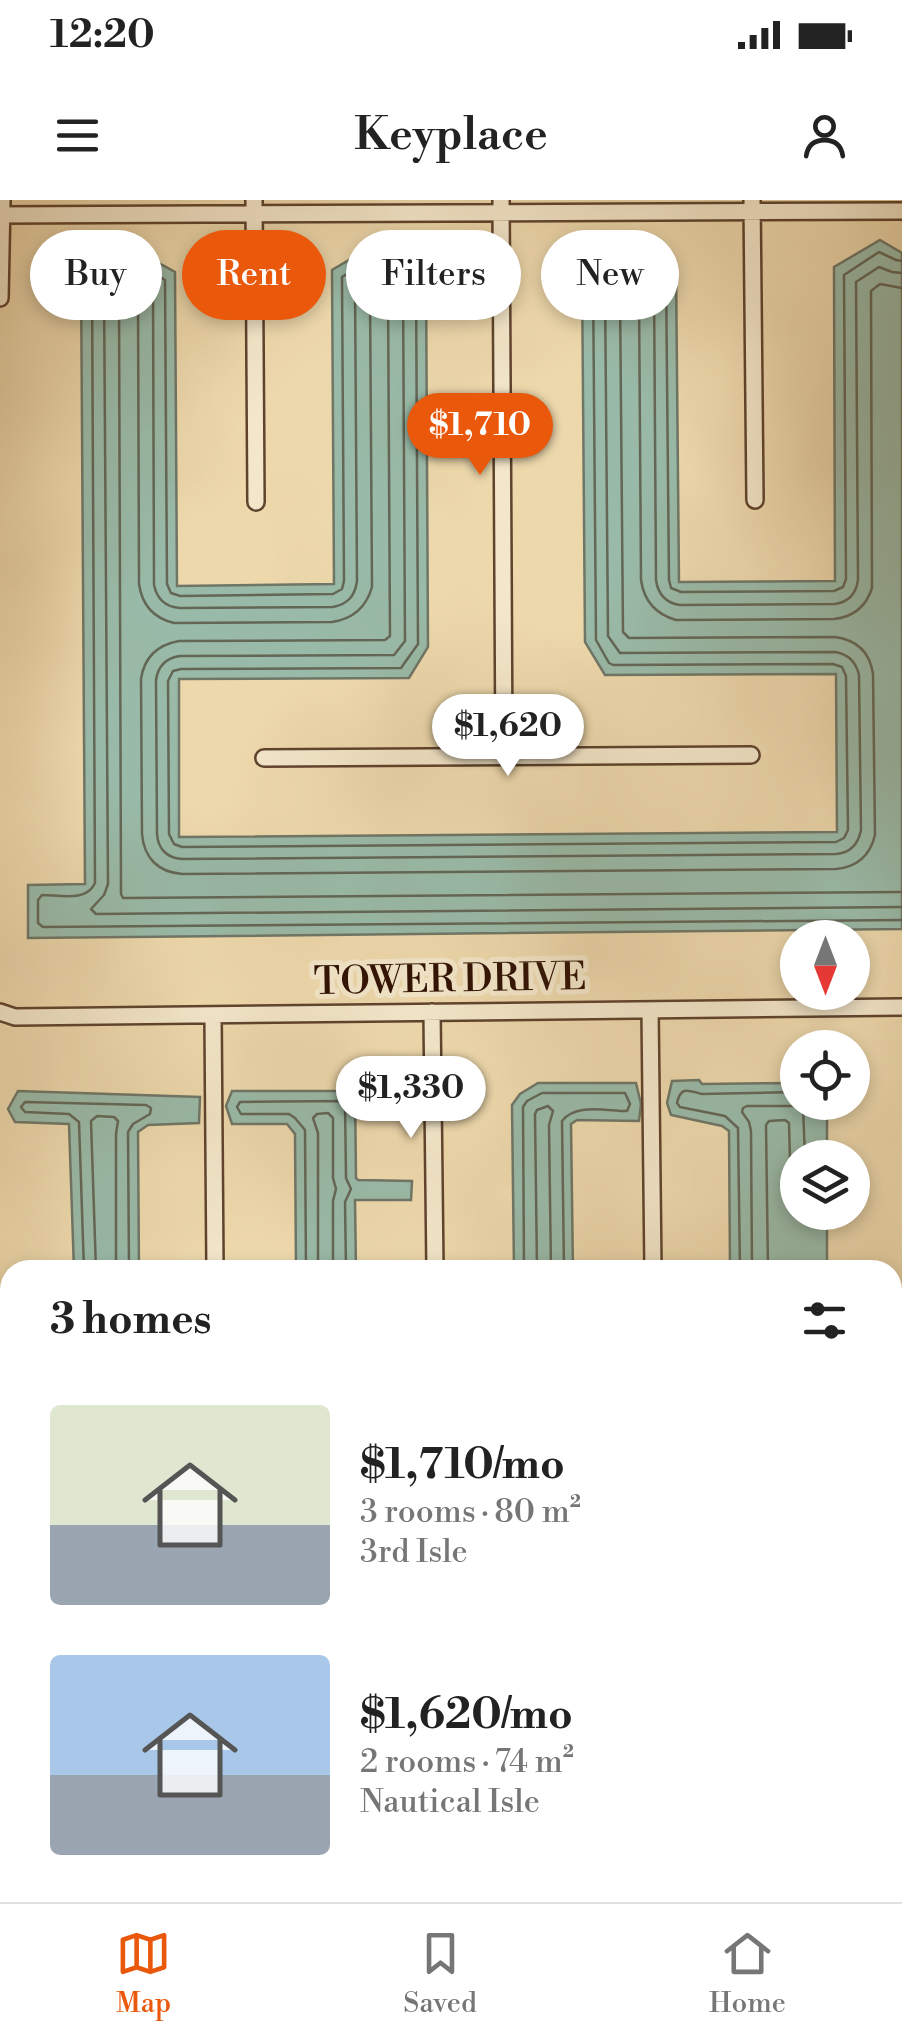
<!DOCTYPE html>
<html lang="en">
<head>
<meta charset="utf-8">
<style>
  :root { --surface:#fff; --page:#f6f6f6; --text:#222; --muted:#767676; --line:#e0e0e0; --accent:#ea580c }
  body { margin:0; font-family:"Libre Bodoni",serif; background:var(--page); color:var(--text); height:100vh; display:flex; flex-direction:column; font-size:38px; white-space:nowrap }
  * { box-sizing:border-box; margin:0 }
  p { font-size:32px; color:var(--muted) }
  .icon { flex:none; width:55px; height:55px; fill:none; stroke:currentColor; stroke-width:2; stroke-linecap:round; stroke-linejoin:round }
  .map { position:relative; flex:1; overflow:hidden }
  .drawer { position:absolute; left:0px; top:1060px; width:902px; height:642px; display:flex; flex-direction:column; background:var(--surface); border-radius:30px 30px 0 0; box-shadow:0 5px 15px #0003 }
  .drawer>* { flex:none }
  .hud { position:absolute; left:30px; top:30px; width:842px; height:90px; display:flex; gap:20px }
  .needle { width:65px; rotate:180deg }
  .buttons { position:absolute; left:780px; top:720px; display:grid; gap:20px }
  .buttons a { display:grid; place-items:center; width:90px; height:90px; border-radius:50%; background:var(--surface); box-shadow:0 5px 15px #0003; font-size:50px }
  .price { position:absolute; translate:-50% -85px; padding:0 22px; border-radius:35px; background:#fff; color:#222; font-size:32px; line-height:65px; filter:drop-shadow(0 2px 5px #0008) }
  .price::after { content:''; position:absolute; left:50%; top:60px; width:30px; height:22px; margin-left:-15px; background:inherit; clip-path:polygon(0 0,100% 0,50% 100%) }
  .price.selected { background:var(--accent); color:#fff }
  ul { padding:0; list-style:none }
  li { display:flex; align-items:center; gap:30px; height:250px; padding:0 50px }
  li span { display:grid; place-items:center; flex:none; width:280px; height:200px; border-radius:10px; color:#555 }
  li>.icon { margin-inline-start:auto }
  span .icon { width:120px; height:120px; fill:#fffc; stroke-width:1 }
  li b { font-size:42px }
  h2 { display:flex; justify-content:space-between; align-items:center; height:120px; padding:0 50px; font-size:42px }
  .chip { padding:0 35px; border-radius:45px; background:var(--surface); box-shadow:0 5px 15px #0003; font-size:35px; line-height:90px }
  .chip.selected { background:var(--accent); color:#fff }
  .status { display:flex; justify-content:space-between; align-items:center; height:70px; padding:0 50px; background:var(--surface); direction:ltr }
  .status svg { height:28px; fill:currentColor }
  header { display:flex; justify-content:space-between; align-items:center; height:130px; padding:0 50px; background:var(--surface); font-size:45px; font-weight:600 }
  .menu { display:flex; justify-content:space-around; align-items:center; height:140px; border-top:2px solid var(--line); background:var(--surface); font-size:28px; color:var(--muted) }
  .menu a { display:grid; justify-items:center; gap:5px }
  .menu .selected { color:var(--accent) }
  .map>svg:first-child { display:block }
  .water { fill:#99baa8; stroke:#6f7666; stroke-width:2.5 }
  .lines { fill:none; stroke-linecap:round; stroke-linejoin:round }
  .shore { stroke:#646656; stroke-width:2.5 }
  .street-casing { stroke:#5f432d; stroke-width:20 }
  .street { stroke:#f3e6c9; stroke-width:15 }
  .labels { text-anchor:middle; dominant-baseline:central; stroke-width:10; stroke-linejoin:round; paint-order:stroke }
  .street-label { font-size:38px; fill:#301103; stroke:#f3e6c9 }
</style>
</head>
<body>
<div class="status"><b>12:20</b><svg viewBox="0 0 49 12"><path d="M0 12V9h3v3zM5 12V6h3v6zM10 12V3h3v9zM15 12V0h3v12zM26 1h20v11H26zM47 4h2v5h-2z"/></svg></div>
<header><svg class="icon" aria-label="menu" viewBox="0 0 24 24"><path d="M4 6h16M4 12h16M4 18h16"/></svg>Keyplace<svg class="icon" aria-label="person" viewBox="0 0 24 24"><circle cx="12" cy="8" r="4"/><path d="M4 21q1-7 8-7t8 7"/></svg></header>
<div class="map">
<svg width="902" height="1702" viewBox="0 0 902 1702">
  <rect width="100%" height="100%" fill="#edd8ac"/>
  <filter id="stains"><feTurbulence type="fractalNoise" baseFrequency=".002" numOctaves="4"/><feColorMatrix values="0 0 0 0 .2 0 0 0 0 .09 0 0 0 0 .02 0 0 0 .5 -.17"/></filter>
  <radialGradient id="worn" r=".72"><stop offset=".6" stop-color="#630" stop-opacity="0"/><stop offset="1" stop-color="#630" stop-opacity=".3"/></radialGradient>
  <path class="water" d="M880,40L902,53V729L28,738V685L85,684L81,75L126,45L175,72L177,386L334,384L332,70L378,43L426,69L428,447L409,478L179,479V637L837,632L836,474L605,475L585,442L582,69L629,42L676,68L679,382L835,381L834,67Z
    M699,880L702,884L797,883L798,902L827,903V957L798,958V1012L827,1013V1070H730L729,931L722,926L671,915L667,903L672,881Z
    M538,883H636L641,904L639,921L577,920L571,924L573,1070H514L512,905L520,894Z
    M18,891L200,897L199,923L148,925L138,932L139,1070H74L69,924L15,922L8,909Z
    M232,891H355L356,978L358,980L412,981L411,1000H355L356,1070H296L295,934L287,924H232L226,906Z
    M893,1456H902V1548H893Z
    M10,1534V1613L9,1616L0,1617V1537Z"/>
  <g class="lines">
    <path class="shore" d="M902,61L896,60L879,52L844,75L846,379L843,387L834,391L681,392L671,388L669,380L666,75L629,54L595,73L593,77L596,440L609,463L613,465L833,464L842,467L846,476L848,630L844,638L836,642L182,647L174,644L169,634L168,481L173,471L181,469L401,468L418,444L416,78L413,74L378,55L342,77L344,381L342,389L333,394L180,396L171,393L167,384L165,80L127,57L93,79L92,83L95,683C87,702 60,695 42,695L38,700V723L43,727L902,720
      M902,73L892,72L879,67L856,82L858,380C856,394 849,402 835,404L680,405C666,403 658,394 656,380L654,83L629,68L607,81L605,84L608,436L620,453L835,452C848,454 856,462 859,475L861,630C858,645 850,653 836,654L182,659C167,658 158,649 157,634L156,480C158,466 166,458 180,456L394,455L405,441L403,85L401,82L378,70L355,84L357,381C355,396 348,404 333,407L180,408C165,407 157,399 154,385L153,87L128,72L106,85L104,89L108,684L104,695L91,709L96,714L902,707
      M902,88L880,84L871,91L872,388C866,407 853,417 834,419L676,420C655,414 644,401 641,380L639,93L630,86L620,93L623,432L629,438L835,437C857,440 870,453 873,474L875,635C870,656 857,667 836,669L182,674C158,672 144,658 142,634L141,479C144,458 157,445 179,441L385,440L390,436L388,94L378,87L370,94L372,387C366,408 353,419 332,422L174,423C153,418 142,405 139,384L138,97L128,90L119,97L121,694L123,698L902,692
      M84,1070L79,922L69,914L25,912L21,907L25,902L146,905L151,908L150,914L133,924L128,932L129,1070
      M96,1070L91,921L97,916L114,917L118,921L116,934V1070
      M306,1070L305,930L295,918L289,914H241L237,907L240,902L340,901L345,903L346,978L351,989L345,1002L346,1070
      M318,1070V933L313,918L317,914L328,913L333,918V978L336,989L333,1001V1070
      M524,1070L523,907L527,901L542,893H625L630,904L627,911C606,911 576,903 562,921L564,1070
      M537,1070L535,914L537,910L548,906L553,911L549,925L551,1070
      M740,1070L738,928L725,916L680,907L677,903C681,885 689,891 702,894L798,892
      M752,1070L751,931L749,922L742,912L743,908L747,906H803L805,958
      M768,1070L766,925L769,921L785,920L789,923L790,961L798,979"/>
    <g class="street-casing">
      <path id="street" d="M254,0L256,302
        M501,0L504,556
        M752,0L755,300
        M0,15L902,11
        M0,98L2,0
        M264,558L751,555
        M650,810L653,1070
        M0,812L15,817L902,807
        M432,812L435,1070
        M213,815L215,1070
        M898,1632V1702
        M0,1640H10
        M61,1692V1702
        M279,1692V1702
        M483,1692V1702
        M692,1692V1702"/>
    </g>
    <use href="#street" class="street"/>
  </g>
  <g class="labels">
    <g class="street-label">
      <text transform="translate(450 780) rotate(-1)">TOWER DRIVE</text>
    </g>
  </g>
  <rect width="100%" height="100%" filter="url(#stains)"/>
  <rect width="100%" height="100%" fill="url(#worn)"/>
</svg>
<div class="buttons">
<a><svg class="needle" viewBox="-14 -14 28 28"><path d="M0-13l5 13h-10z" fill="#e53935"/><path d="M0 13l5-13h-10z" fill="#767676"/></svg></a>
<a><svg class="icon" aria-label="locate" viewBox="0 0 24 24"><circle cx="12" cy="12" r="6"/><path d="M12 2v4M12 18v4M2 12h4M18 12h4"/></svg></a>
<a><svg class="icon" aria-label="layers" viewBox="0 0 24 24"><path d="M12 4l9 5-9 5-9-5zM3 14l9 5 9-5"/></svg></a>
</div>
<b class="price selected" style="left:480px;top:278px">$1,710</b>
<b class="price" style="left:508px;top:579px">$1,620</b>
<b class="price" style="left:411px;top:941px">$1,330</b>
<div class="hud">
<a class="chip">Buy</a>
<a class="chip selected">Rent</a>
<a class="chip">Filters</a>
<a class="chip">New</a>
</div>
<section class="drawer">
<h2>3 homes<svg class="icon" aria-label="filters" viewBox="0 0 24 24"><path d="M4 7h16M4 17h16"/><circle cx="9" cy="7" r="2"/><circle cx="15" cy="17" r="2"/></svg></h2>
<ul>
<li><span style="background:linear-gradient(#dfe7d0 60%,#9aa5b1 0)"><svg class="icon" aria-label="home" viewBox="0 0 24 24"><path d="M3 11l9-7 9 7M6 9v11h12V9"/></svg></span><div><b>$1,710/mo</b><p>3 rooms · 80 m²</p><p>3rd Isle</p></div></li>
<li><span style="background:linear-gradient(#a9c7e8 60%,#9aa5b1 0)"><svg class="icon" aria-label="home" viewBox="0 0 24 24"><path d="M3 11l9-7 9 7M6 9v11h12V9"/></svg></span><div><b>$1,620/mo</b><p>2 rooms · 74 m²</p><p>Nautical Isle</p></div></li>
</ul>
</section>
</div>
<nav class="menu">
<a class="selected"><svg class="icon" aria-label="map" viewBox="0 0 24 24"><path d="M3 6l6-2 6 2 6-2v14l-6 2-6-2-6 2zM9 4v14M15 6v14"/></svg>Map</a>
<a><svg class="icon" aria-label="saved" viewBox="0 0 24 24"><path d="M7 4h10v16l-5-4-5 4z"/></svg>Saved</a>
<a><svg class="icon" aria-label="home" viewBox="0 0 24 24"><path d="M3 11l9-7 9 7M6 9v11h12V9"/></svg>Home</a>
</nav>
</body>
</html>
